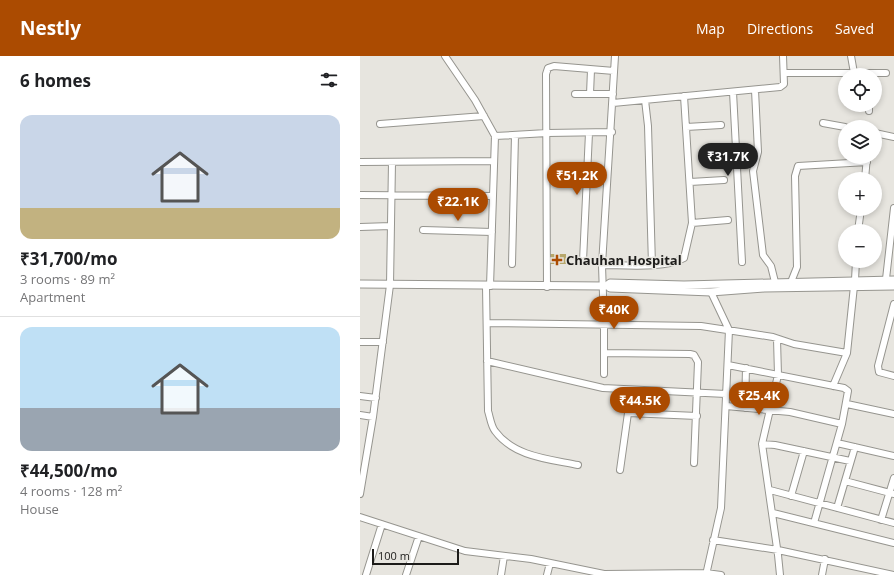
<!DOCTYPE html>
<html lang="en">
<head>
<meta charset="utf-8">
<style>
  :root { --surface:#fff; --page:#f6f6f6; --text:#202124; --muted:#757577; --line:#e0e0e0; --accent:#ab4b01 }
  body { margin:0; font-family:"Open Sans",sans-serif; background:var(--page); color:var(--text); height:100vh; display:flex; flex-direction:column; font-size:15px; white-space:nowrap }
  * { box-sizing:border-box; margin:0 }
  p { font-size:13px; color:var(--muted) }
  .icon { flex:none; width:22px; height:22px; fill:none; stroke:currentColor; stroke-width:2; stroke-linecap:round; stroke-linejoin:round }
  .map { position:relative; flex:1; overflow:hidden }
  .details { display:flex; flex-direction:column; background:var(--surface); width:360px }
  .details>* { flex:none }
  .controls { position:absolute; left:478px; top:12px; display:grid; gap:8px }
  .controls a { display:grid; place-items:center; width:44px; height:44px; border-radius:50%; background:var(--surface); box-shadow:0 2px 6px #0003; font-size:20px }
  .scale { position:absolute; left:12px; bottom:10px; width:87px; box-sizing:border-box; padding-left:4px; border:2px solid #1c1b19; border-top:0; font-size:11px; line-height:14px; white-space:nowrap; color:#1c1b19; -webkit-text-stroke:3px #e7e5df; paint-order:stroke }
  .price { position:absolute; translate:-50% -34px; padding:0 9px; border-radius:14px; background:var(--accent); color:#fff; font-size:13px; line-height:26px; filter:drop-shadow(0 1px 2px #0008) }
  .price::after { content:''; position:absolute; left:50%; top:24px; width:12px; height:9px; margin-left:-6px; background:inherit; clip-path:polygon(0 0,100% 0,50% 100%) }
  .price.on { background:#222; color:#fff }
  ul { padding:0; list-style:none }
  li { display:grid; align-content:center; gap:8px; height:212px; padding:0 20px }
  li+li { border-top:1px solid var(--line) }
  li span { display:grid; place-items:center; height:124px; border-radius:12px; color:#555 }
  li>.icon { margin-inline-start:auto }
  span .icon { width:72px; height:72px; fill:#fffc; stroke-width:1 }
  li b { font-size:17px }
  h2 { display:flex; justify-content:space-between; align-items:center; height:48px; padding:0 20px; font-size:17px }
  header { display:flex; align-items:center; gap:24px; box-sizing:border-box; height:56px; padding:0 20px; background:var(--accent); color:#fff }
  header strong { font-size:19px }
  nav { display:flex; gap:22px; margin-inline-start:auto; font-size:14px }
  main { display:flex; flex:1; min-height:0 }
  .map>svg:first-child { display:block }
  .building { fill:#b7a76b }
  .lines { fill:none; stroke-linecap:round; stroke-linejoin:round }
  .minor-casing { stroke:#96958f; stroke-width:8 }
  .tertiary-casing { stroke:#96958f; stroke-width:9 }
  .minor { stroke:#fff; stroke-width:6 }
  .tertiary { stroke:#fff; stroke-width:7 }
  .poi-dot { fill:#ab4b01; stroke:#e7e5df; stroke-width:1.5 }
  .labels { text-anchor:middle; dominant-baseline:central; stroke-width:3; stroke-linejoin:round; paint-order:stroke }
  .poi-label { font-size:13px; font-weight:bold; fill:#1c1b19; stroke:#e7e5df; text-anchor:start }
</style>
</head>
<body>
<header>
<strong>Nestly</strong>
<nav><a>Map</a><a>Directions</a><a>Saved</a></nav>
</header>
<main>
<section class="details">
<h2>6 homes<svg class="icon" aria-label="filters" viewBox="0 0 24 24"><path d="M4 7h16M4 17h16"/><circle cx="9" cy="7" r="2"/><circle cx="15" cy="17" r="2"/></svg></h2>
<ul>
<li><span style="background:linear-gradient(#c9d6e8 75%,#c2b280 0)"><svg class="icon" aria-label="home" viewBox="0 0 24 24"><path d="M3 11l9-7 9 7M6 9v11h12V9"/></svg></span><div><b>₹31,700/mo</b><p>3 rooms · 89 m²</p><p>Apartment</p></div></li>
<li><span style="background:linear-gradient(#bfe0f5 65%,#9aa5b1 0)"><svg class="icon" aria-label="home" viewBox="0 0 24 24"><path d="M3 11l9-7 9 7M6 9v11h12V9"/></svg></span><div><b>₹44,500/mo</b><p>4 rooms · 128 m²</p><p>House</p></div></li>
</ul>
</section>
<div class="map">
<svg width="534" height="519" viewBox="0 0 534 519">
  <rect width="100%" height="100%" fill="#e7e5df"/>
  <path class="building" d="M190,198H206V208H190Z"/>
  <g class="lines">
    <g class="minor-casing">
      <path id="minor" d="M85,0L115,44L135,80L130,230
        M491,0L494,17
        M424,17H526
        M395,34L398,96L393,115L403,199L411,210L416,230
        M373,36L382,206
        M215,38H253
        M230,38L231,14
        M285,44L288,70L292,209
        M253,47L420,31L424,28L423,0
        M509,55V49
        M463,67L485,71
        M20,68L124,60
        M326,71L361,69
        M515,77L534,81
        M135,80L187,77L252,76
        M0,106L134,105
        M505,123L507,101
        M330,126L364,124
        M0,139L133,140
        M332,167L368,164
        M0,171L31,170
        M63,174L132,176
        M498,175L501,153
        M223,205L229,77
        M152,208L155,79
        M242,209C265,209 304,213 324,202L332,167L324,40
        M526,223L534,152
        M495,224L496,205
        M431,226L437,211L435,120L438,110L507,106
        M126,230L128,355C130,361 131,370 135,375C154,401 189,403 218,409
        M187,231L186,18L188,12L194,10L254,15
        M534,248L518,310L519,316L534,320
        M127,267L341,270L413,281L434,288L487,297
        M417,283L418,319L402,388L418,499L420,519
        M0,286H23
        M245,297L330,298L334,299L338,306L334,407
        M127,305L243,332L366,338
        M368,309L484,332L488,335L482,368L454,467
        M244,318V269L242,209L255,0
        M473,330L487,297L494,230
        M0,340L16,342
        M487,348L534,358
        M366,350L430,356L482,368
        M385,352L386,312
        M0,359L13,361
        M477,387L534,400
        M402,388L415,389L490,405
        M260,414L268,357L337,360
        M485,425L534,438
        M410,434L534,467
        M0,438L13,361L30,229L32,106
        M431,440L444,395
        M477,452L495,391
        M413,457L534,487
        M0,461L105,495L171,503L244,518L346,517L361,519
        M521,464L534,422
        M353,484L418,494L534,519
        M6,519L22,468
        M46,519L59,480
        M141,519L144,500
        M187,519L190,507
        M346,519L361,452L369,274L351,236
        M462,519L465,503"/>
    </g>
    <g class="tertiary-casing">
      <path id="tertiary" d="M0,228L246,230L250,227L324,229L534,224
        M250,232L351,236L404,232L534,230"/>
    </g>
    <use href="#minor" class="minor"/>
    <use href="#tertiary" class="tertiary"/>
  </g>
  <path class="poi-dot" d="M195 198h4v4h4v4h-4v4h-4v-4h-4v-4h4z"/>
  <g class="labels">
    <g class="poi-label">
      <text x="206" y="204">Chauhan Hospital</text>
    </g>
  </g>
</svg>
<div class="controls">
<a><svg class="icon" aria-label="locate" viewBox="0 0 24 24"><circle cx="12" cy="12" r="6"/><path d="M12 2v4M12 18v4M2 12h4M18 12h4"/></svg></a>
<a><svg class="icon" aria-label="layers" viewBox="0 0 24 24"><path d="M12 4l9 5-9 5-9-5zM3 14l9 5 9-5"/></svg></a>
<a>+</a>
<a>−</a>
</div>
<div class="scale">100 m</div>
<b class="price on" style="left:368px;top:121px">₹31.7K</b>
<b class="price" style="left:217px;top:140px">₹51.2K</b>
<b class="price" style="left:98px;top:166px">₹22.1K</b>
<b class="price" style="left:254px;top:274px">₹40K</b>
<b class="price" style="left:399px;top:360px">₹25.4K</b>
<b class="price" style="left:280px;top:365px">₹44.5K</b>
</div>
</main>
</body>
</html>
